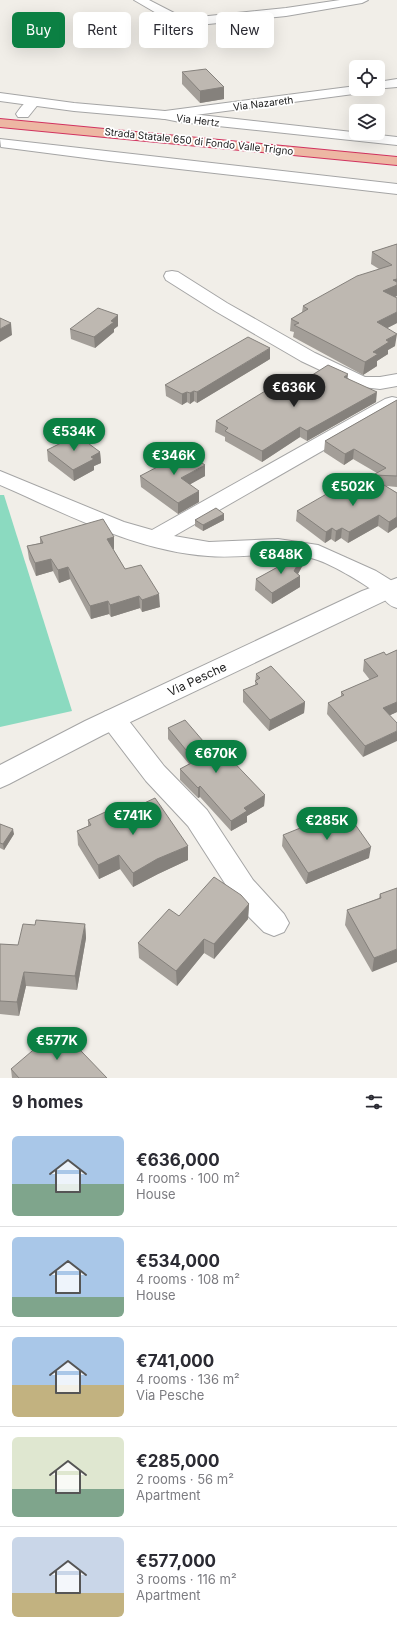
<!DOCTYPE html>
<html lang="en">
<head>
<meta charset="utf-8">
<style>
  :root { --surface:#fff; --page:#f2f2f3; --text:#2b2b33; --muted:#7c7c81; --line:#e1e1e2; --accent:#0b8043 }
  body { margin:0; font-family:Inter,sans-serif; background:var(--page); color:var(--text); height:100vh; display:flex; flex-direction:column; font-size:15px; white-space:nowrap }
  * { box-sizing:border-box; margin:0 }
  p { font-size:13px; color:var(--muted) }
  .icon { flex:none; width:22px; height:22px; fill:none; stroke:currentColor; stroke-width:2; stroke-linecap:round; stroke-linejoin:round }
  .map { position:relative; height:1078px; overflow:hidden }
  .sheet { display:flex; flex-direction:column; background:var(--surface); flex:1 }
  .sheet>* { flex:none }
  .hud { position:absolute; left:12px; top:12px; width:373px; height:36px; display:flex; gap:8px }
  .buttons { position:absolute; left:349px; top:60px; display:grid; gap:8px }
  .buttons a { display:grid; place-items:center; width:36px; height:36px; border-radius:6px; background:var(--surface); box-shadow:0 4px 16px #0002; font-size:20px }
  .price { position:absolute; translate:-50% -34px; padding:0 9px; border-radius:14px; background:var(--accent); color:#fff; font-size:13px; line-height:26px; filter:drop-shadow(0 1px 2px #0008) }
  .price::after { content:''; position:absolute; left:50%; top:24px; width:12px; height:9px; margin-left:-6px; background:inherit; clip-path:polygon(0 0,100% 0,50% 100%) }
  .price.active { background:#222; color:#fff }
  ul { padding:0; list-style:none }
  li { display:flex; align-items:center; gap:12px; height:100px; padding:0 12px }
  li+li { border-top:1px solid var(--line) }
  li span { display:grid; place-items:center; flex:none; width:112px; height:80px; border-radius:6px; color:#555 }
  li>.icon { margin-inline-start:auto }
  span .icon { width:48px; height:48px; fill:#fffc; stroke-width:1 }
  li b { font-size:17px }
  h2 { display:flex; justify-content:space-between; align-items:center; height:48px; padding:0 12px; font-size:17px }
  .chip { padding:0 14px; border-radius:6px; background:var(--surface); box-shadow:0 4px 16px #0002; font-size:14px; line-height:36px }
  .chip.active { background:var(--accent); color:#fff }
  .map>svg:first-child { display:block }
  .pitch { fill:#8bdac0 }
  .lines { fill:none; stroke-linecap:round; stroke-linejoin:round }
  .minor-casing { stroke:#a5a5a5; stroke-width:2 }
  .tertiary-casing { stroke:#a5a5a5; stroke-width:2 }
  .trunk-casing { stroke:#d1325f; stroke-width:2 }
  .minor { fill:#fff; fill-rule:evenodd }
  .tertiary { fill:#fff; fill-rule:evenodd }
  .trunk { fill:#edb7a3; fill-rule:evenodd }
  .wall { fill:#a39e98 }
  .shaded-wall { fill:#85817c }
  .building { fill:#beb8b1; stroke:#85817c }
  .labels { text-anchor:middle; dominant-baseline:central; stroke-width:3.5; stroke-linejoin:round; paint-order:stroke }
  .far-street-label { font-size:10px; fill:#212121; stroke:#fff }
  .street-label { font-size:12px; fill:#212121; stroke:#fff }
</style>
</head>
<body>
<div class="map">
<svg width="397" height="1078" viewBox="0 0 397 1078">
  <rect width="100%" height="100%" fill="#f1eee8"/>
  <path class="pitch" d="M0,495H4L72,711L0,727Z"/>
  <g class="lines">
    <g class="minor-casing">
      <path id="minor" d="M134,0H149L178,15L199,17L286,8L340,0H368L362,3L286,16L199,25L170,21Z
        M33,98L38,99L40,102L28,117H18L16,114C20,108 26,100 33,98Z
        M165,111L397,137V145L180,122L160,118L158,115L160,112Z
        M0,139L397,184V194L109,161L1,147Z
        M172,271L178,272L227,303L315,353L365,377H380L397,374V386L380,389L354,386L301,361L215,311L166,280L164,276L166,272Z
        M392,397L397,398V408L174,536L209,542L278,539L318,545L376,571L397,584V608C386,605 387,600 378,594C363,583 329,562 311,558C274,550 244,559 208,556C135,551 67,514 0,485V471L124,522L152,530L385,399Z
        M113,709L122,712L164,766L207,810L253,880L284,914L289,923L284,932L274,936L264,932L242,910L188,826L146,781L104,726L100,719L104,712Z"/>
    </g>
    <g class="tertiary-casing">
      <path id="tertiary" d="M397,79V87L374,89H378V82Z
        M356,86V89H368L366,92L361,93L165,119L74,111L0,101V93L74,103L165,111Z
        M397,578V595L103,735L9,784L0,788V765L85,721L362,591Z"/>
    </g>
    <g class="trunk-casing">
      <path id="trunk" d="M0,119L397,157V165L0,127Z"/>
    </g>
    <use href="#minor" class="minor"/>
    <use href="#tertiary" class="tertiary"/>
    <use href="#trunk" class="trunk"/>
  </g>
  <path class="wall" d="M182,72L224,87V99L200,103L182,84Z
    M397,244V296L395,297L397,298V323L387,328L395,346L388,350V354L377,361V366L363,375L293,337L294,332L290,331L291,319L302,312L303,306L379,269L371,264L372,252Z
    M118,315V326L114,329V332L95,348L71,339L70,329Z
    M270,359L197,403L194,401L190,404L187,402L182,405L166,396L165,385Z
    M348,378L376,402L307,441L300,437L262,462L225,441V437L215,432L216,421L287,391Z
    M397,400V487L386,486L397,493V527L388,533L378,526L348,543L341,538L335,542L331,539L325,543L296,521L297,511L337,497L373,478V475L377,473L353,459L344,465L324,452L325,441Z
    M47,450L100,452L101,463L94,466V470L74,481L48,461Z
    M160,462L205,476L190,484L199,502L178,514L141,487L140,476L160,466Z
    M224,514V520L203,531L195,526V520Z
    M40,537H114V549H113L125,569L160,607L142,612L140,608L111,617L109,614L91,619L70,579L59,583L53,571L36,576L29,559L27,546L40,543Z
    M305,552L304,563L298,574L300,576V587L272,604L255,590L256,579Z
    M397,650V712L390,715L363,757L327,714L328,703L341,697V692L370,680L363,671L364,660L386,655Z
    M256,674L305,702L304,713L269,731L243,702V690L255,685Z
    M168,728L216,756L265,795L264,806L247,816V822L231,831L200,797L198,798L180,780V769L189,764L168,739Z
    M119,815L188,860L158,874L133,887L120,869L99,879L78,845L77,831L88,826V820Z
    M0,824L14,834L4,850L0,848Z
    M283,835L369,858L306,884L282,846Z
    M397,888L372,972L345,925L347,910L379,898L380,894Z
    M249,904L248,919L214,959L204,953L177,986L139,958L138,943L179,916Z
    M85,924L86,938L77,990L26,986L19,1016L0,1014V944L18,945L35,925Z
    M11,1069L107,1078H12Z"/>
  <path class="shaded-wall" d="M224,87V99L200,103V91Z
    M397,279V296L382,303L383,291L393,280Z
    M397,312V323L376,334L377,322Z
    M118,315V326L114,329V332L95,348L94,337L111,321Z
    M11,323L12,335L0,342V329Z
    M397,334L395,346L388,350V354L377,361V366L363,375L365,362L373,352L386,340Z
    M270,348V359L197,403V392Z
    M348,374L347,384L344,377Z
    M194,391V401L190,404V393Z
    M187,392V402L182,405V394Z
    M377,392L376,402L307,441V431Z
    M300,427V437L262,462V451Z
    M354,449L353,459L344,465L345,454Z
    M100,452L101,463L94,466V470L74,481L73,470L91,457Z
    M205,465V476L182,489L181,478Z
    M199,491V502L178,514V503Z
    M224,514V520L203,531V525Z
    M379,515L378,526L348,543L349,532Z
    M397,517V527L388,533L389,522Z
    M332,528L331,539L325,543L326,532Z
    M342,528L341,538L335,542L336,531Z
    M114,537V549L108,551L107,539Z
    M305,552L304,563L295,579L300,576V587L272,604V593L294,571Z
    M51,559L53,571L36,576L35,563Z
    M68,567L70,579L59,583L58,570Z
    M159,594L160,607L142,612V600Z
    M139,596L140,608L111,617L110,605Z
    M108,601L109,614L91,619L90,606Z
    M305,702L304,713L269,731L270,720Z
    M397,702V712L382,719L383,708Z
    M397,731V741L363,757L365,746Z
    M200,786V797L198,798V788Z
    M265,795L264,806L247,816V822L231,831V821L244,808Z
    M13,829L14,834L4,850L3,844Z
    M188,846V860L158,874L133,887V873L157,859Z
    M371,847L369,858L306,884L308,873Z
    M119,855L120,869L99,879L98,865Z
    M249,904L248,919L214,959V944Z
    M85,924L86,938L77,990L75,976Z
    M204,939V953L177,986L176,971Z
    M397,949V962L372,972L374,958Z
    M24,972L26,986L19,1016L17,1002Z"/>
  <path class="building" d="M206,69L224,87L200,91L182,72Z
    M397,244V279L393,280L397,282V285L383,291L397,298V312L377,322L397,334L386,340L389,342L373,352L378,354L365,362L294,325L299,323L291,319L308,309L303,306L357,276L392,265L372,252Z
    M98,308L118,315L111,321L114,322L94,337L70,329Z
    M0,318L11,323L0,329Z
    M248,337L270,348L197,392L194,391L190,393L187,392L182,394L165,385Z
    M328,365L348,374L344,377L377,392L307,431L300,427L262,451L225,431L228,428L216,421L275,385L287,391Z
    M397,400V476L373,475L386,468L354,449L345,454L325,441Z
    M77,435L100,452L91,457L94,459L73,470L47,450Z
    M182,450L205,465L181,478L199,491L178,503L140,476L163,464L160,462Z
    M371,477L397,493V517L389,522L379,515L349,532L342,528L336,531L332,528L326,532L297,511L330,492L337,497Z
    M216,508L224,514L203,525L195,520Z
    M103,519L114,537L107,539L125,569L141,565L159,594L142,600L139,596L110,605L108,601L90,606L68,567L58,570L51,559L35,563L27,546L43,543L40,537Z
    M305,552L294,571L300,576L272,593L256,579Z
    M397,650V702L383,708L397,723V731L365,746L328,703L344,695L341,692L378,676L364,660L384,652L386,655Z
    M271,666L305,702L270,720L243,690L258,684L255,681L260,678L256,674Z
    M185,720L216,756L224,752L265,795L244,808L247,811L231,821L200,786L198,788L180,769L195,761L168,728Z
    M155,798L188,846L157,859L133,873L119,855L98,865L77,831L91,825L88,820L114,808L119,815Z
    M345,810L371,847L308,873L283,835Z
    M0,824L13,829L3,844L0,843Z
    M214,877L241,895L249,904L214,944L204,939L176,971L138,943L169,909L179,916Z
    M397,888V949L374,958L347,910L381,898L380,894Z
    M36,920L85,924L75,976L24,972L17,1002L0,1001V944L18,945L23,924L35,925Z
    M59,1028L107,1078H19L11,1069Z"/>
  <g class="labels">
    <g class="far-street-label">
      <text transform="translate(263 103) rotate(-7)">Via Nazareth</text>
      <text transform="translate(198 120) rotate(7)">Via Hertz</text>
      <text transform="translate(199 141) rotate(6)">Strada Statale 650 di Fondo Valle Trigno</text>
    </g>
    <g class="street-label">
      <text transform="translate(197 679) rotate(-25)">Via Pesche</text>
    </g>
  </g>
</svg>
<div class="buttons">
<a><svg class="icon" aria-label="locate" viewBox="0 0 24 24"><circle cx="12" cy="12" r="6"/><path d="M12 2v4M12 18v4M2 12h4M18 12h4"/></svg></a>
<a><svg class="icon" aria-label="layers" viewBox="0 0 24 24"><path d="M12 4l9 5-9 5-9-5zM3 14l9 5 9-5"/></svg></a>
</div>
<b class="price active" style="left:294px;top:408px">€636K</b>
<b class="price" style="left:74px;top:452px">€534K</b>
<b class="price" style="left:174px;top:476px">€346K</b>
<b class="price" style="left:353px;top:507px">€502K</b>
<b class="price" style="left:281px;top:575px">€848K</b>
<b class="price" style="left:216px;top:774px">€670K</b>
<b class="price" style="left:133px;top:836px">€741K</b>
<b class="price" style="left:327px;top:841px">€285K</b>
<b class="price" style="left:57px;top:1061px">€577K</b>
<div class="hud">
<a class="chip active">Buy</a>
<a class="chip">Rent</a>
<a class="chip">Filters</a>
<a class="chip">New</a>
</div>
</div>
<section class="sheet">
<h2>9 homes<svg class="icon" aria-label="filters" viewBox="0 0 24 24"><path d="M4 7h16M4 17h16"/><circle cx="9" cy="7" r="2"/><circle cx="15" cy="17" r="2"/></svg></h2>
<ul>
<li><span style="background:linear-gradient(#a9c7e8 60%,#7fa58c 0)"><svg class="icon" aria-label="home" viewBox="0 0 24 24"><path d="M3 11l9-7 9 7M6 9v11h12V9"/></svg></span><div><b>€636,000</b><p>4 rooms · 100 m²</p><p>House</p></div></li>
<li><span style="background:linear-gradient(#a9c7e8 75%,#7fa58c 0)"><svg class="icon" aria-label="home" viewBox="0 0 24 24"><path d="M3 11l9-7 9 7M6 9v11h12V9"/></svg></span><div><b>€534,000</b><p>4 rooms · 108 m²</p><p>House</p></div></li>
<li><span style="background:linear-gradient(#a9c7e8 60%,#c2b280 0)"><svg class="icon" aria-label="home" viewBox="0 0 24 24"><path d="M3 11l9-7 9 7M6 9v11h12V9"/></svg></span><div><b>€741,000</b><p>4 rooms · 136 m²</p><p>Via Pesche</p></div></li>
<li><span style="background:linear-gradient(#dfe7d0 65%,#7fa58c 0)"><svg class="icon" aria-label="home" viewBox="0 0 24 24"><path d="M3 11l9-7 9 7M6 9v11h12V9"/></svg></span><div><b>€285,000</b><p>2 rooms · 56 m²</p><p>Apartment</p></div></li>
<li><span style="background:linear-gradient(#c9d6e8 70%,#c2b280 0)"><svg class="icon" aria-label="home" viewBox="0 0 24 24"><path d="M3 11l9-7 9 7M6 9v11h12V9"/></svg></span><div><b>€577,000</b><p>3 rooms · 116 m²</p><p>Apartment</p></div></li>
</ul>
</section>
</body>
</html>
